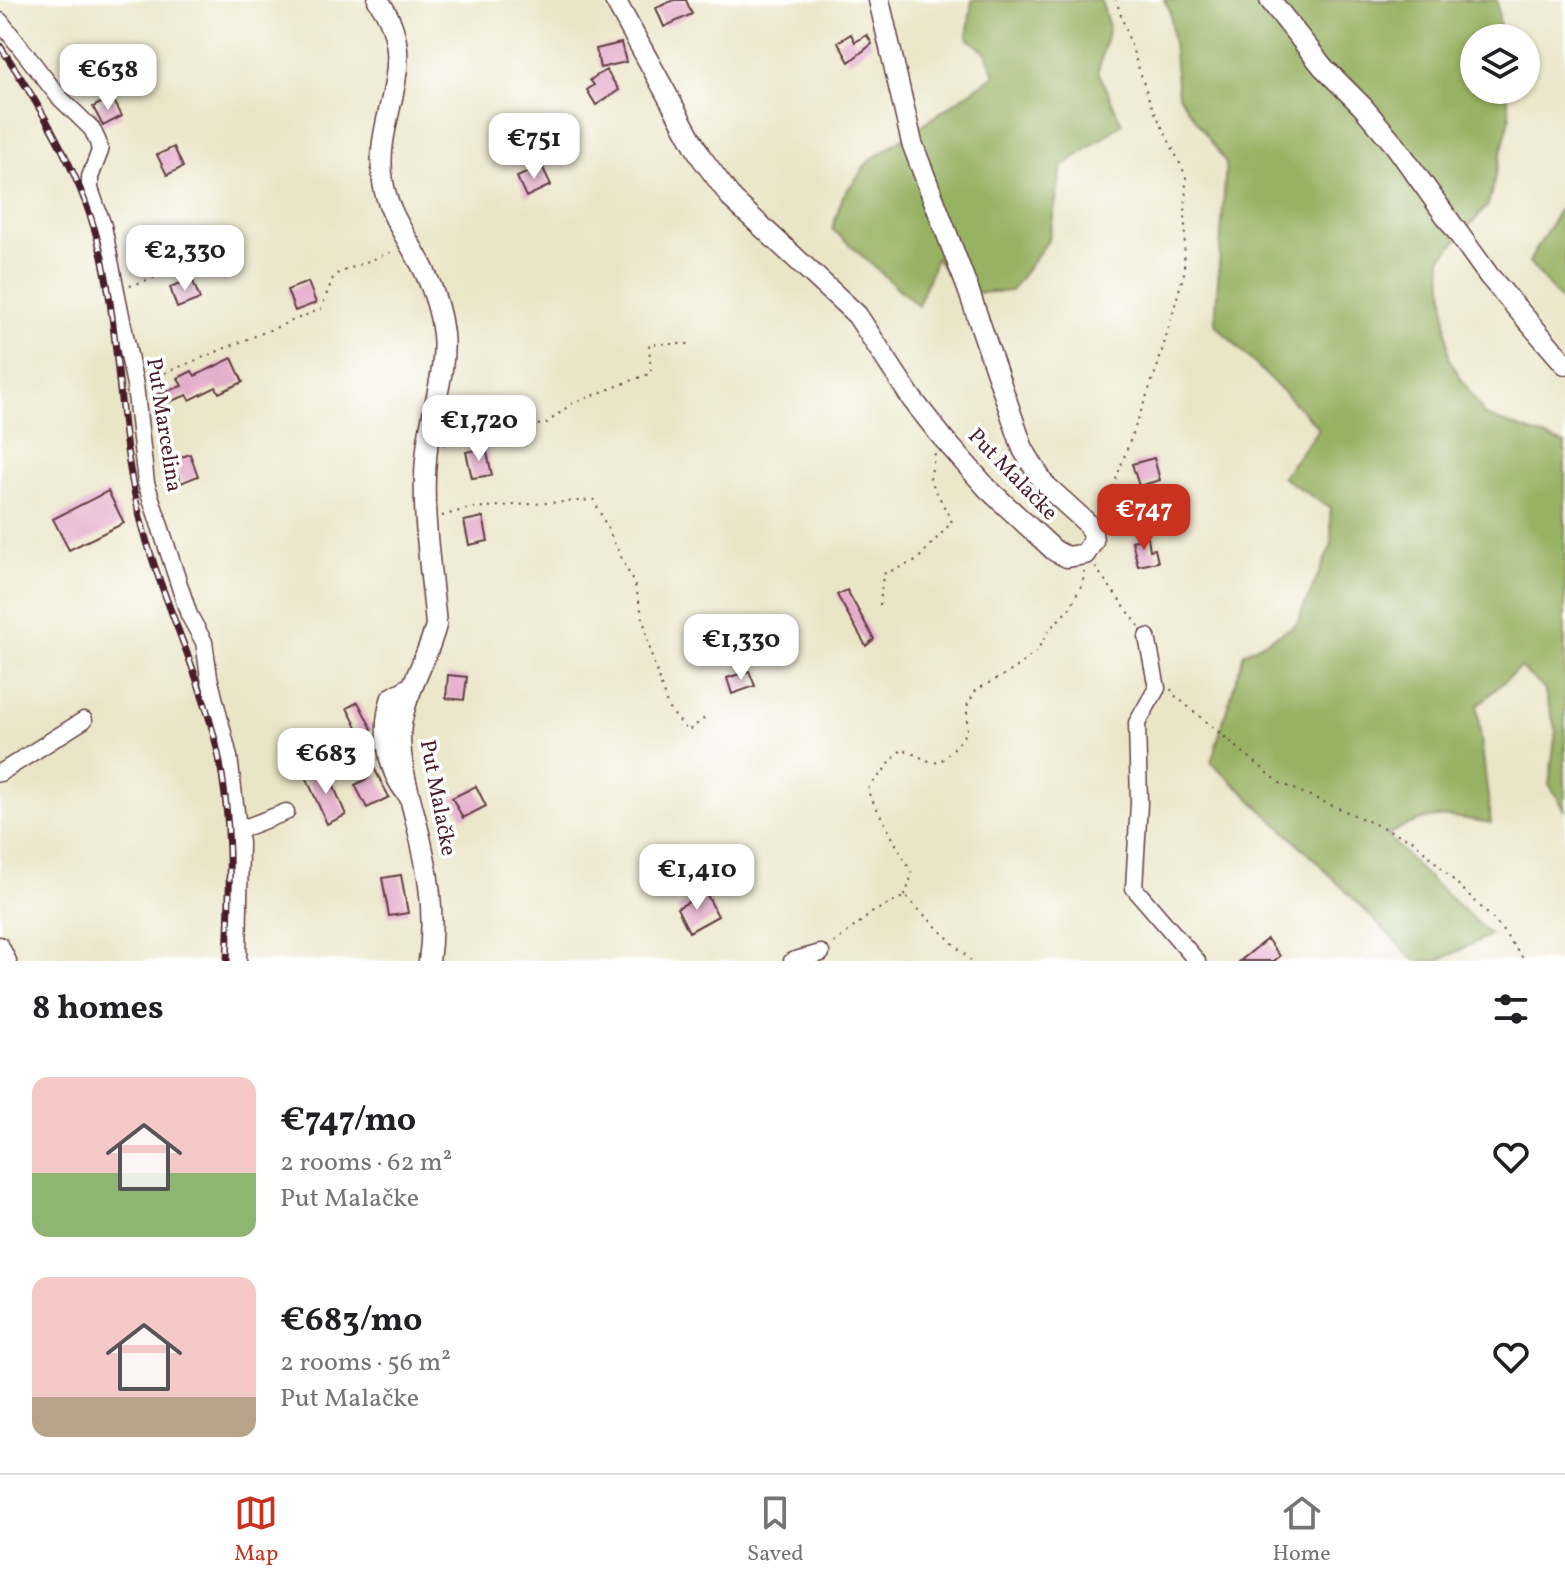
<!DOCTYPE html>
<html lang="en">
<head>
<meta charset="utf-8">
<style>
  :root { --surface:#fff; --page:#f6f6f6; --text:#202124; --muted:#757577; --line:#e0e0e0; --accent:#c8321e }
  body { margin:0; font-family:Vollkorn,serif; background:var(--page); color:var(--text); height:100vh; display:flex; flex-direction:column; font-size:30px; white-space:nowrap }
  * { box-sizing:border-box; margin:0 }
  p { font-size:26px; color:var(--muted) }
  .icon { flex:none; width:44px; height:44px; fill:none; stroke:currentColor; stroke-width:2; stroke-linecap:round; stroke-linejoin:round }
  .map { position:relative; height:961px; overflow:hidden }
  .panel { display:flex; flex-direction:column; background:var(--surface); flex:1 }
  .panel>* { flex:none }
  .fabs { position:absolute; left:1460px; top:24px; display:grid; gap:16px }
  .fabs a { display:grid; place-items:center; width:80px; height:80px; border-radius:50%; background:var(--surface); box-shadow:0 2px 6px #0004; font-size:40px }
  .price { position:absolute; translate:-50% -68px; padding:0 18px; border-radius:16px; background:#fff; color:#222; font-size:26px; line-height:52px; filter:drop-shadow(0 2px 4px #0008) }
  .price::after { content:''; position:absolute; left:50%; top:48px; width:24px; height:18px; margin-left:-12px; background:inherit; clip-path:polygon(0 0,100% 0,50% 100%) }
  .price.current { background:var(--accent); color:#fff }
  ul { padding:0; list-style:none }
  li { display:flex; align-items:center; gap:24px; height:200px; padding:0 32px }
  li span { display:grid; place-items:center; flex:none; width:224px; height:160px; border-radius:16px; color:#555 }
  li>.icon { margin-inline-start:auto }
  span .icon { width:96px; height:96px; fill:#fffc; stroke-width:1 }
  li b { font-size:34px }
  h2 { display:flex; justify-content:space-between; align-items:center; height:96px; padding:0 32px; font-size:34px }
  .dock { display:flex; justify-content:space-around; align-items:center; height:112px; border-top:2px solid var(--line); background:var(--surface); font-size:22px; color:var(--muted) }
  .dock a { display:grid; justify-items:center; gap:4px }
  .dock .current { color:var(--accent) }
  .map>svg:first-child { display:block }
  .forest { fill:#98b264; stroke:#716848; stroke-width:2 }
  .building { fill:#e5adcc }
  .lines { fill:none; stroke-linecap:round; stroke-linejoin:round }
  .minor-casing { stroke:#623d42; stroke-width:19 }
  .major-casing { stroke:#623d42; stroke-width:23 }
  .path { stroke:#623d42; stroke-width:2; stroke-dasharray:2 6; stroke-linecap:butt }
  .minor { stroke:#fff; stroke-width:16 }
  .major { stroke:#fff; stroke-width:20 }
  .rail-casing { stroke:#4a1f2b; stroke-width:7 }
  .rail { stroke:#fff; stroke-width:4; stroke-dasharray:12; stroke-linecap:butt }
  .labels { text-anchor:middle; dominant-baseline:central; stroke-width:7; stroke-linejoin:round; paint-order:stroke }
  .street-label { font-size:22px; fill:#4a1f2b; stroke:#fff }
</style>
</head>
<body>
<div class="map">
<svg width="1565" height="961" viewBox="0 0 1565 961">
  <rect width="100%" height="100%" fill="#fff"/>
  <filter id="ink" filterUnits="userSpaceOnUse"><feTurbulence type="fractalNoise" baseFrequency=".0125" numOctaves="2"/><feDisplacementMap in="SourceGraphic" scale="16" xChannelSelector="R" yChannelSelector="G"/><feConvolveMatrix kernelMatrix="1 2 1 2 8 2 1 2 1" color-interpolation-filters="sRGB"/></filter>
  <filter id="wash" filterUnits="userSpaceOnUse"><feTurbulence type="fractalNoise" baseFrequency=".006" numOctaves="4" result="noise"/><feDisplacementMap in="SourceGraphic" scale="32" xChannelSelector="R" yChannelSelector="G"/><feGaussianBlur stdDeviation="1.8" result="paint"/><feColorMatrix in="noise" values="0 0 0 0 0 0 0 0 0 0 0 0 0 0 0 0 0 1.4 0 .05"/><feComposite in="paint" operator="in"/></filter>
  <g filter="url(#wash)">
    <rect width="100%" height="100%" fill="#ebe5c7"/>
    <path class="forest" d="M972,0H1101L1109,27L1098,71L1122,124L1062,167L1049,239L1011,291L960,294L936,258L918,306L832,229L843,196L869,161L995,75L986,53L967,37Z
      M1164,0H1497L1501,38H1474V90H1507L1510,118L1488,205L1441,258L1449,359L1485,416L1565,444V810L1549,784L1556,731L1544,689L1520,667L1477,706L1491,823C1442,815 1433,811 1387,835L1421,871L1490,935L1438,961H1415L1310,855L1211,762L1244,653L1296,625L1332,544L1330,508L1282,477L1319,428L1215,324L1226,163L1178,95L1170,11Z
      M1565,200V306L1529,262Z"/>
    <g id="blocks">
      <path class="building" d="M674,0H686L692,14L664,27L656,8Z
        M851,34L855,42L867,35L872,44L849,62L838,42Z
        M621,43L626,62L600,68L596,49Z
        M606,70L619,90L596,105L587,90L594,85L590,80Z
        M112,97L122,116L103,126L93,107Z
        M174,147L183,167L167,175L157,155Z
        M542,166L551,185L526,197L517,177Z
        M232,234L238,252L216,260L209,243Z
        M192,279L200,299L177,308L170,287Z
        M308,282L316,303L295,311L287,290Z
        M232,358L243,382L219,393L216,387L190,400L187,395L156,407L153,396L182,386L178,378L192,371L195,376Z
        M486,448L492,475L472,478L466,452Z
        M190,454L198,476L181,483L173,460Z
        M1154,458L1160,480L1139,486L1132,464Z
        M108,491L124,523L69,550L53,519Z
        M483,517L488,541L469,545L464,521Z
        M1148,537L1150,550L1155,549L1158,562L1138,566L1132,541Z
        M847,590L874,639L866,646L837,595Z
        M749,671L755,686L732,694L727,678Z
        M448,675L467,677L464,700L446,698Z
        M358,702L372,729L361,735L347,708Z
        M364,737L375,760L371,762L389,797L367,808L355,785L368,778L350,744Z
        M326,768L346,815L327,824L306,777Z
        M476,786L486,806L463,818L452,798Z
        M401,875L408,913L389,916L382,878Z
        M706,893L718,916L689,932L677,908Z
        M1267,939L1280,956L1274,961H1240Z"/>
    </g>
  </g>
  <g filter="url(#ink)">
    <use href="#blocks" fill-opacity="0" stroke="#623d42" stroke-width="2"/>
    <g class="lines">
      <g class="minor-casing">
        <path id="minor" d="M0,21L59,97L92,129L98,142L100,151L90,177V189L103,226L135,385L146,483L189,615L204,642L209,677L229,757L240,843L238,961
          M1147,637L1157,688L1137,723L1139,803L1134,888L1197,961
          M0,773L84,720
          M405,794C384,769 380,727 390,697L416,682
          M239,830L286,812
          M0,945L8,961
          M792,961L821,953"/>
      </g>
      <g class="major-casing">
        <path id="major" d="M378,0C424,63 372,117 383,182C388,215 410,241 424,270C433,289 441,314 443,334C447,372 431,411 427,449C420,507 431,567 436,625C427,662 401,698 400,736C400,765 409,793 416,821C428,868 436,913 429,961
          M615,0L701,157L733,200L857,315L912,399L942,437L987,488L1055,551L1067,557L1085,554L1093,541L1092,532L1086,522L1044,484L1023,449L968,289L912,143L879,0
          M1270,0L1323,67L1362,106L1395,145L1489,276L1565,364"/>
      </g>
      <path class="path" d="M130,286L187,266
        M150,379L321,309L334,275L393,251
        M444,445L547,423L571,404L651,373L649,344H694
        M442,516L470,508L594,500L636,588L652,658L668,708L688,731L706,717
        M1102,517L1158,365L1184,273L1186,176L1150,102L1116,0
        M1095,567L1139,626
        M880,605L883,574L916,561L952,522L930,479L935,453
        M1171,689L1173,694L1280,783L1414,841L1496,922L1525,961
        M905,896L912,874L867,790L902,749L929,761L939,763L956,746L967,731V706L976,690L1013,670L1036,652L1050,629L1070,608L1083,582L1084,571
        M834,943L873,912L905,896L971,961"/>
      <use href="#minor" class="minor"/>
      <use href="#major" class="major"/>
      <g class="rail-casing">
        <path id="rail" d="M0,46C44,112 84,179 102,257C120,340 118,426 138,509C157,590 197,664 216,744C233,816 230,888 227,961"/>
      </g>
      <use href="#rail" class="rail"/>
    </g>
  </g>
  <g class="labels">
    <g class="street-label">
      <text transform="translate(163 425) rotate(81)">Put Marcelina</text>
      <text transform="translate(1012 475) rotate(46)">Put Malačke</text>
      <text transform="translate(437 798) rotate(79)">Put Malačke</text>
    </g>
  </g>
</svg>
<div class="fabs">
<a><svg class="icon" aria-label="layers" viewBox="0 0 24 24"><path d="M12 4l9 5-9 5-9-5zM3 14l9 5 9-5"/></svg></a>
</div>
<b class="price" style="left:108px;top:112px">€638</b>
<b class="price" style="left:534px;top:181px">€751</b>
<b class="price" style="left:185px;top:293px">€2,330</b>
<b class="price" style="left:479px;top:463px">€1,720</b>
<b class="price current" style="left:1144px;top:552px">€747</b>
<b class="price" style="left:741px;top:682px">€1,330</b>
<b class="price" style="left:326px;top:796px">€683</b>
<b class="price" style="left:697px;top:912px">€1,410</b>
</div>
<section class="panel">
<h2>8 homes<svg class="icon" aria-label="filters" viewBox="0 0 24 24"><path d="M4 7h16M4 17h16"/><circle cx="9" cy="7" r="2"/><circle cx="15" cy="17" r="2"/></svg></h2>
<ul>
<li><span style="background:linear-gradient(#f6c9c9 60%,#8fb573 0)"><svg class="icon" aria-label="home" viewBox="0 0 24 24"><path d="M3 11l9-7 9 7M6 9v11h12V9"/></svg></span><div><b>€747/mo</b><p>2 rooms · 62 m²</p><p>Put Malačke</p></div><svg class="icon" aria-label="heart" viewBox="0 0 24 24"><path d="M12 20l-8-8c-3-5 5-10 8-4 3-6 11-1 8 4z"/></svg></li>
<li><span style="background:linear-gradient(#f6c9c9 75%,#b9a48a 0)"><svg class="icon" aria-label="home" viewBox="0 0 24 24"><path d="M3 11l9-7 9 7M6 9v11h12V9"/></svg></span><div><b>€683/mo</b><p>2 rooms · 56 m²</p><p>Put Malačke</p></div><svg class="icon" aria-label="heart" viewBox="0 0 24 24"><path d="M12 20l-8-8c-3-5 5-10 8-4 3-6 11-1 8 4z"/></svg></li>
</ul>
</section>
<nav class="dock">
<a class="current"><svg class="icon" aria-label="map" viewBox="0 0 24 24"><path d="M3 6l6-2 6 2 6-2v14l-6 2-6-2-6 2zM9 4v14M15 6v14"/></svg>Map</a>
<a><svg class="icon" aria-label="saved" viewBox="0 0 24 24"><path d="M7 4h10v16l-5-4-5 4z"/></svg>Saved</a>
<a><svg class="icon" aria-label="home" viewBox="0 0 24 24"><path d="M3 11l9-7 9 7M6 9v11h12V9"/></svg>Home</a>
</nav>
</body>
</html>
